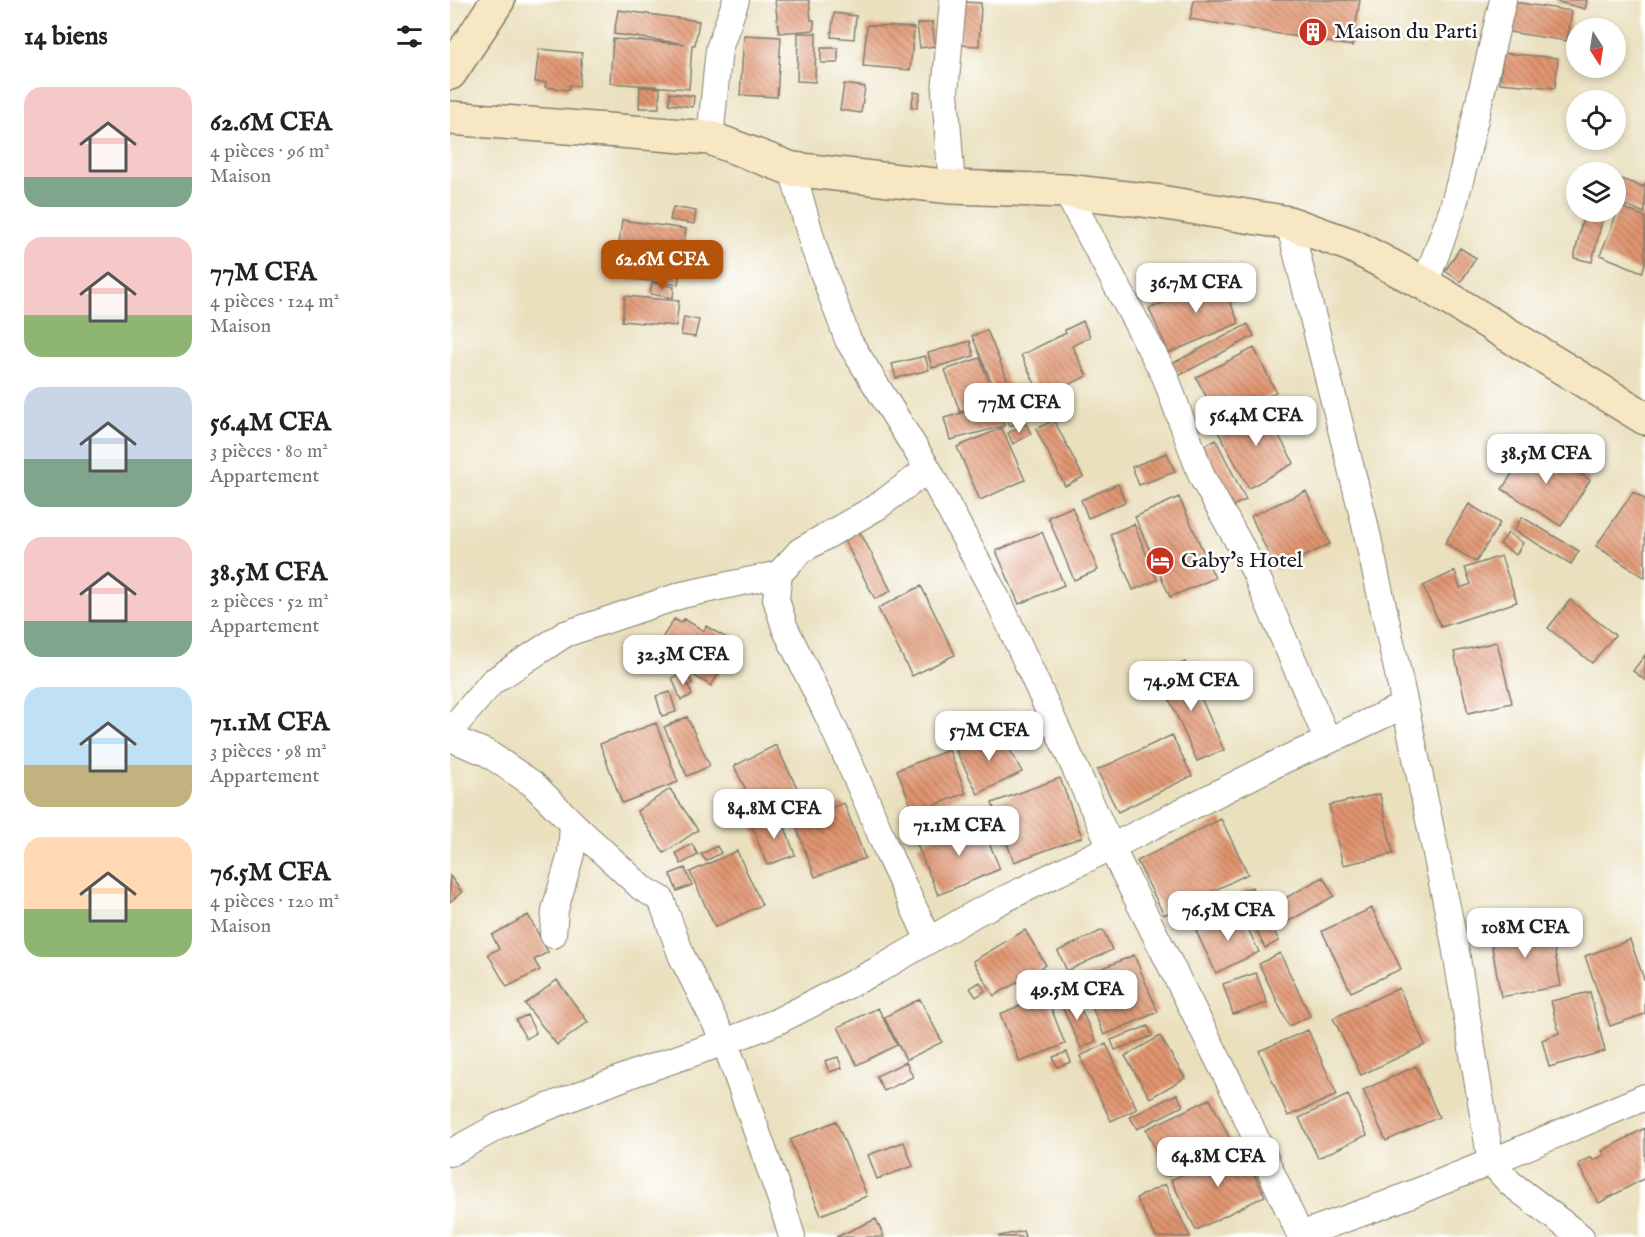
<!DOCTYPE html>
<html lang="fr">
<head>
<meta charset="utf-8">
<style>
  :root { --surface:#fff; --page:#f6f6f6; --text:#222; --muted:#767676; --accent:#b45309 }
  body { margin:0; font-family:"IM FELL English",serif; background:var(--page); color:var(--text); height:100vh; display:flex; flex-direction:column; font-size:22px; white-space:nowrap }
  * { box-sizing:border-box; margin:0 }
  p { font-size:20px; color:var(--muted) }
  .icon { flex:none; width:33px; height:33px; fill:none; stroke:currentColor; stroke-width:2; stroke-linecap:round; stroke-linejoin:round }
  .map { position:relative; flex:1; overflow:hidden }
  .sheet { display:flex; flex-direction:column; background:var(--surface); width:450px }
  .sheet>* { flex:none }
  .needle { width:39px; rotate:168deg }
  .controls { position:absolute; left:1116px; top:18px; display:grid; gap:12px }
  .controls a { display:grid; place-items:center; width:60px; height:60px; border-radius:50%; background:var(--surface); box-shadow:0 3px 9px #0003; font-size:30px }
  .price { position:absolute; translate:-50% -51px; padding:0 14px; border-radius:12px; background:#fff; color:#222; font-size:20px; line-height:39px; filter:drop-shadow(0 2px 3px #0008) }
  .price::after { content:''; position:absolute; left:50%; top:36px; width:18px; height:14px; margin-left:-9px; background:inherit; clip-path:polygon(0 0,100% 0,50% 100%) }
  .price.current { background:var(--accent); color:#fff }
  ul { padding:0; list-style:none }
  li { display:flex; align-items:center; gap:18px; height:150px; padding:0 24px }
  li span { display:grid; place-items:center; flex:none; width:168px; height:120px; border-radius:18px; color:#555 }
  li>.icon { margin-inline-start:auto }
  span .icon { width:72px; height:72px; fill:#fffc; stroke-width:1 }
  li b { font-size:26px }
  h2 { display:flex; justify-content:space-between; align-items:center; height:72px; padding:0 24px; font-size:26px }
  main { display:flex; flex:1; min-height:0 }
  .map>svg:first-child { display:block }
  .building { fill:url(#building-back-hatch) }
  .lines { fill:none; stroke-linecap:round; stroke-linejoin:round }
  .street-casing { stroke:#837e6d; stroke-width:28 }
  .secondary-casing { stroke:#837e6d; stroke-width:36 }
  .street { stroke:#fff; stroke-width:26 }
  .secondary { stroke:#f8e7c3; stroke-width:33 }
  .labels { text-anchor:middle; dominant-baseline:central; stroke-width:5; stroke-linejoin:round; paint-order:stroke }
  .poi-label { font-size:22px; fill:#1c1c1c; stroke:#fff; text-anchor:start }
</style>
</head>
<body>
<main>
<section class="sheet">
<h2>14 biens<svg class="icon" aria-label="filters" viewBox="0 0 24 24"><path d="M4 7h16M4 17h16"/><circle cx="9" cy="7" r="2"/><circle cx="15" cy="17" r="2"/></svg></h2>
<ul>
<li><span style="background:linear-gradient(#f6c9c9 75%,#7fa58c 0)"><svg class="icon" aria-label="home" viewBox="0 0 24 24"><path d="M3 11l9-7 9 7M6 9v11h12V9"/></svg></span><div><b>62.6M CFA</b><p>4 pièces · 96 m²</p><p>Maison</p></div></li>
<li><span style="background:linear-gradient(#f6c9c9 65%,#8fb573 0)"><svg class="icon" aria-label="home" viewBox="0 0 24 24"><path d="M3 11l9-7 9 7M6 9v11h12V9"/></svg></span><div><b>77M CFA</b><p>4 pièces · 124 m²</p><p>Maison</p></div></li>
<li><span style="background:linear-gradient(#c9d6e8 60%,#7fa58c 0)"><svg class="icon" aria-label="home" viewBox="0 0 24 24"><path d="M3 11l9-7 9 7M6 9v11h12V9"/></svg></span><div><b>56.4M CFA</b><p>3 pièces · 80 m²</p><p>Appartement</p></div></li>
<li><span style="background:linear-gradient(#f6c9c9 70%,#7fa58c 0)"><svg class="icon" aria-label="home" viewBox="0 0 24 24"><path d="M3 11l9-7 9 7M6 9v11h12V9"/></svg></span><div><b>38.5M CFA</b><p>2 pièces · 52 m²</p><p>Appartement</p></div></li>
<li><span style="background:linear-gradient(#bfe0f5 65%,#c2b280 0)"><svg class="icon" aria-label="home" viewBox="0 0 24 24"><path d="M3 11l9-7 9 7M6 9v11h12V9"/></svg></span><div><b>71.1M CFA</b><p>3 pièces · 98 m²</p><p>Appartement</p></div></li>
<li><span style="background:linear-gradient(#ffd9b3 60%,#8fb573 0)"><svg class="icon" aria-label="home" viewBox="0 0 24 24"><path d="M3 11l9-7 9 7M6 9v11h12V9"/></svg></span><div><b>76.5M CFA</b><p>4 pièces · 120 m²</p><p>Maison</p></div></li>
</ul>
</section>
<div class="map">
<svg width="1195" height="1237" viewBox="0 0 1195 1237">
  <defs>
    <pattern id="building-back-hatch" width="6" height="6" patternUnits="userSpaceOnUse" patternTransform="scale(1.5)"><rect width="6" height="6" fill="#e0946f"/><path d="M-1 5l2 2M0 0l6 6M5-1l2 2" fill="none" stroke="#b5785a"/></pattern>
  </defs>
  <rect width="100%" height="100%" fill="#fff"/>
  <filter id="ink" filterUnits="userSpaceOnUse"><feTurbulence type="fractalNoise" baseFrequency=".0167" numOctaves="2"/><feDisplacementMap in="SourceGraphic" scale="12" xChannelSelector="R" yChannelSelector="G"/><feConvolveMatrix kernelMatrix="1 2 1 2 8 2 1 2 1" color-interpolation-filters="sRGB"/></filter>
  <filter id="wash" filterUnits="userSpaceOnUse"><feTurbulence type="fractalNoise" baseFrequency=".008" numOctaves="4" result="noise"/><feDisplacementMap in="SourceGraphic" scale="24" xChannelSelector="R" yChannelSelector="G"/><feGaussianBlur stdDeviation="1.35" result="paint"/><feColorMatrix in="noise" values="0 0 0 0 0 0 0 0 0 0 0 0 0 0 0 0 0 1.4 0 .05"/><feComposite in="paint" operator="in"/></filter>
  <g filter="url(#wash)">
    <rect width="100%" height="100%" fill="#eae0be"/>
    <g id="blocks">
      <path class="building" d="M325,0H359L361,20H364V30L329,33Z
        M744,0H910L902,46L740,19Z
        M1101,0H1137L1135,9Z
        M1058,1L1122,11L1117,41L1053,31Z
        M513,2L531,3L529,46L510,45Z
        M168,10L249,21L245,45H242L239,89L160,83L163,39L235,44L164,34Z
        M384,13L406,16L404,39L381,37Z
        M482,22L485,46L470,48L467,24Z
        M417,25L464,28L460,70L413,66Z
        M348,33H366L365,82L347,81Z
        M294,35L331,37L327,97L290,95Z
        M371,48H388V63H371Z
        M89,49L132,53L129,86L119,85V90L95,87L96,82H85Z
        M1053,53L1108,58L1105,88L1050,83Z
        M394,84L415,87L411,113L390,110Z
        M190,87L210,88L209,108H189Z
        M464,92L470,93L467,108L461,107Z
        M220,93L244,96L243,107L219,104Z
        M1166,177L1193,187L1195,183V213L1166,202Z
        M1170,206L1195,217V264L1192,272L1150,255Z
        M223,207L246,211L244,224L220,220Z
        M1134,212H1154L1142,262L1124,258Z
        M172,220L236,229L228,285L165,276Z
        M1010,248L1026,258L1011,282L995,271Z
        M777,275L787,298L780,302L789,323L719,353L699,309Z
        M202,283L224,287L223,298L200,294Z
        M175,296L229,301L226,326L172,321Z
        M234,317L249,320L245,337L231,335Z
        M633,321L640,337L622,346L637,376L592,398L571,355L616,333L615,330Z
        M798,324L804,336L730,375L723,363Z
        M537,330L574,420L560,426L522,336Z
        M520,341L524,356L482,368L478,353Z
        M804,348L826,392L769,421L746,377Z
        M475,356L479,370L446,378L442,364Z
        M530,358L545,399L510,412L495,370Z
        M548,403L554,426L500,440L494,418Z
        M813,407L844,463L799,488L768,432Z
        M604,420L633,477L615,486L586,429Z
        M576,424L581,434L563,444L558,433Z
        M552,428L575,480L530,500L507,447Z
        M766,440L796,500L780,507L751,447Z
        M1082,443L1140,480L1111,526L1052,489Z
        M717,453L725,472L689,485L682,467Z
        M668,484L675,502L638,518L631,500Z
        M856,491L880,544L826,570L801,516Z
        M1183,492L1195,499V578L1146,546Z
        M729,497L765,578L720,597L685,517Z
        M1019,504L1050,523L1026,562L995,543Z
        M622,507L648,570L624,580L598,517Z
        M1072,517L1129,551L1121,564L1064,530Z
        M684,524L707,580L683,590L660,534Z
        M409,530L441,591L425,599L393,538Z
        M592,532L614,585L569,604L546,551Z
        M1058,533L1073,543L1066,555L1050,544Z
        M1051,556L1067,602L991,627L973,586L1005,571L1010,588L1021,584L1015,568Z
        M471,586L505,655L462,676L428,608Z
        M1120,600L1165,635L1142,663L1098,628Z
        M224,619L231,623L234,619L254,631L256,626L287,644L261,686L211,656L217,648L209,643Z
        M1047,642L1062,703L1018,713L1004,652Z
        M282,655L290,660L285,669L277,665Z
        M1195,655V680L1183,671Z
        M735,662L774,750L747,761L708,674Z
        M237,673L242,683L238,685L242,695L231,700L222,678Z
        M220,692L226,712L212,716L206,696Z
        M237,717L260,766L237,776L214,727Z
        M206,723L228,782L172,803L150,744Z
        M549,729L572,772L528,794L506,751Z
        M722,735L742,776L668,812L647,770Z
        M326,745L350,794L308,814L284,766Z
        M499,750L516,793L464,813L447,770Z
        M610,778L632,837L564,862L542,803Z
        M220,789L248,830L214,853L187,811Z
        M930,794L943,854L893,865L879,805Z
        M394,803L415,858L365,877L344,821Z
        M331,816L345,855L317,865L302,826Z
        M529,819L550,869L488,895L467,845Z
        M771,819L798,874L714,915L687,861Z
        M242,844L248,855L231,864L226,853Z
        M267,846L271,853L256,861L251,854Z
        M287,851L312,905L265,927L240,872Z
        M235,868L242,885L227,891L220,874Z
        M0,876L12,892L0,902Z
        M873,877L884,896L832,925L821,906Z
        M802,887L829,941L815,948L788,893Z
        M922,908L951,969L901,992L872,931Z
        M789,910L809,952L766,973L746,931Z
        M78,915L98,952L84,960L90,970L57,987L38,954L49,949L42,935Z
        M1099,920L1111,986L1051,997L1039,931Z
        M575,930L596,965L544,996L523,961Z
        M653,930L662,950L617,971L608,951Z
        M1180,940L1195,982V1014L1160,1026L1135,956Z
        M830,953L860,1016L839,1026L809,964Z
        M684,955L708,1012L654,1035L629,978Z
        M806,973L817,1003L783,1014L773,984Z
        M107,980L138,1022L107,1045L75,1004Z
        M530,982L535,991L526,997L520,988Z
        M949,988L975,1045L911,1075L883,1018Z
        M1140,992L1155,1051L1099,1067L1092,1040L1109,1033L1101,1001Z
        M623,993L646,1041L631,1048L609,1000Z
        M596,995L615,1044L570,1062L550,1014Z
        M470,999L492,1042L456,1060L434,1017Z
        M428,1008L447,1045L407,1065L388,1027Z
        M77,1015L86,1033L76,1039L66,1020Z
        M698,1026L702,1036L665,1050L661,1040Z
        M858,1030L887,1095L838,1116L809,1051Z
        M710,1036L735,1078L700,1098L675,1056Z
        M656,1044L687,1109L661,1121L630,1056Z
        M617,1052L621,1062L607,1067L603,1057Z
        M388,1057L392,1068L379,1072L375,1061Z
        M456,1062L463,1077L434,1091L426,1076Z
        M966,1066L989,1117L936,1141L913,1090Z
        M727,1094L733,1106L687,1129L680,1117Z
        M898,1095L917,1135L868,1158L849,1118Z
        M760,1099L783,1145L718,1176L696,1129Z
        M386,1121L417,1196L371,1215L340,1140Z
        M1195,1128V1178L1149,1203L1128,1164L1141,1157L1143,1161L1154,1155L1152,1151Z
        M454,1142L463,1166L427,1179L418,1155Z
        M790,1146L815,1196L746,1230L721,1180Z
        M715,1184L740,1237H706L686,1198Z
        M426,1219L434,1237H386Z
        M573,1231L575,1237H549V1236Z"/>
    </g>
  </g>
  <g filter="url(#ink)">
    <use href="#blocks" fill-opacity="0" stroke="#837e6d" stroke-width="1.5"/>
    <g class="lines">
      <g class="street-casing">
        <path id="street" d="M260,138L269,49L286,0
          M342,169L364,248L398,340L478,469L551,606L661,847L787,1097L850,1235L934,1205L1041,1162L1195,1097
          M502,187L495,92L503,0
          M616,191L715,376L752,477L804,570L878,741
          M839,223L913,516L955,705L1004,940L1041,1162L1060,1183L1131,1237
          M975,284L1002,211L1014,166L1053,0
          M478,469L427,507L350,551L329,574L326,599L335,628L378,716L418,804L438,853L479,940
          M0,731L42,682L115,634L232,595L329,574
          M0,738L37,753L83,784L123,824L192,888L211,899L232,957L275,1042L330,1197L342,1237
          M103,935L105,910L121,854L123,824
          M0,1153L49,1126L185,1073L275,1042L326,1022L428,970L526,913L661,847L838,758L878,741L955,705"/>
      </g>
      <g class="secondary-casing">
        <path id="secondary" d="M0,73L48,0
          M0,118L260,138L342,169L502,187L616,191L710,202L839,223L901,245L975,284L1195,418"/>
      </g>
      <use href="#street" class="street"/>
      <use href="#secondary" class="secondary"/>
    </g>
  </g>
  <defs>
    <g id="building-disc" transform="scale(1.5)"><circle r="9.5" fill="#c8321e" stroke="#fff"/><path d="M-4-6H4V6H1V3H-1V6H-4ZM-2.5-4.3h1.7v1.8h-1.7ZM.8-4.3h1.7v1.8H.8ZM-2.5-1h1.7V.8h-1.7ZM.8-1h1.7V.8H.8Z" fill="#fff"/></g>
    <g id="hotel-disc" transform="scale(1.5)"><circle r="9.5" fill="#c8321e" stroke="#fff"/><path d="M-6-4.5h1.5V1H6V5H4.5V3h-9V5H-6ZM-4 0a1.8 1.8 0 1 1 3.6 0ZM.5 0V-2.5h3Q6-2.5 6 0Z" fill="#fff"/></g>
  </defs>
  <g fill-rule="evenodd">
    <use href="#building-disc" x="863" y="32"/>
    <use href="#hotel-disc" x="710" y="561"/>
  </g>
  <g class="labels">
    <g class="poi-label">
      <text x="884" y="32">Maison du Parti</text>
      <text x="731" y="561">Gaby's Hotel</text>
    </g>
  </g>
</svg>
<div class="controls">
<a><svg class="needle" viewBox="-14 -14 28 28"><path d="M0-13l5 13h-10z" fill="#e53935"/><path d="M0 13l5-13h-10z" fill="#767676"/></svg></a>
<a><svg class="icon" aria-label="locate" viewBox="0 0 24 24"><circle cx="12" cy="12" r="6"/><path d="M12 2v4M12 18v4M2 12h4M18 12h4"/></svg></a>
<a><svg class="icon" aria-label="layers" viewBox="0 0 24 24"><path d="M12 4l9 5-9 5-9-5zM3 14l9 5 9-5"/></svg></a>
</div>
<b class="price current" style="left:212px;top:291px">62.6M CFA</b>
<b class="price" style="left:746px;top:314px">36.7M CFA</b>
<b class="price" style="left:569px;top:434px">77M CFA</b>
<b class="price" style="left:806px;top:447px">56.4M CFA</b>
<b class="price" style="left:1096px;top:485px">38.5M CFA</b>
<b class="price" style="left:233px;top:686px">32.3M CFA</b>
<b class="price" style="left:741px;top:712px">74.9M CFA</b>
<b class="price" style="left:539px;top:762px">57M CFA</b>
<b class="price" style="left:324px;top:840px">84.8M CFA</b>
<b class="price" style="left:509px;top:857px">71.1M CFA</b>
<b class="price" style="left:778px;top:942px">76.5M CFA</b>
<b class="price" style="left:1075px;top:959px">108M CFA</b>
<b class="price" style="left:627px;top:1021px">49.5M CFA</b>
<b class="price" style="left:768px;top:1188px">64.8M CFA</b>
</div>
</main>
</body>
</html>
